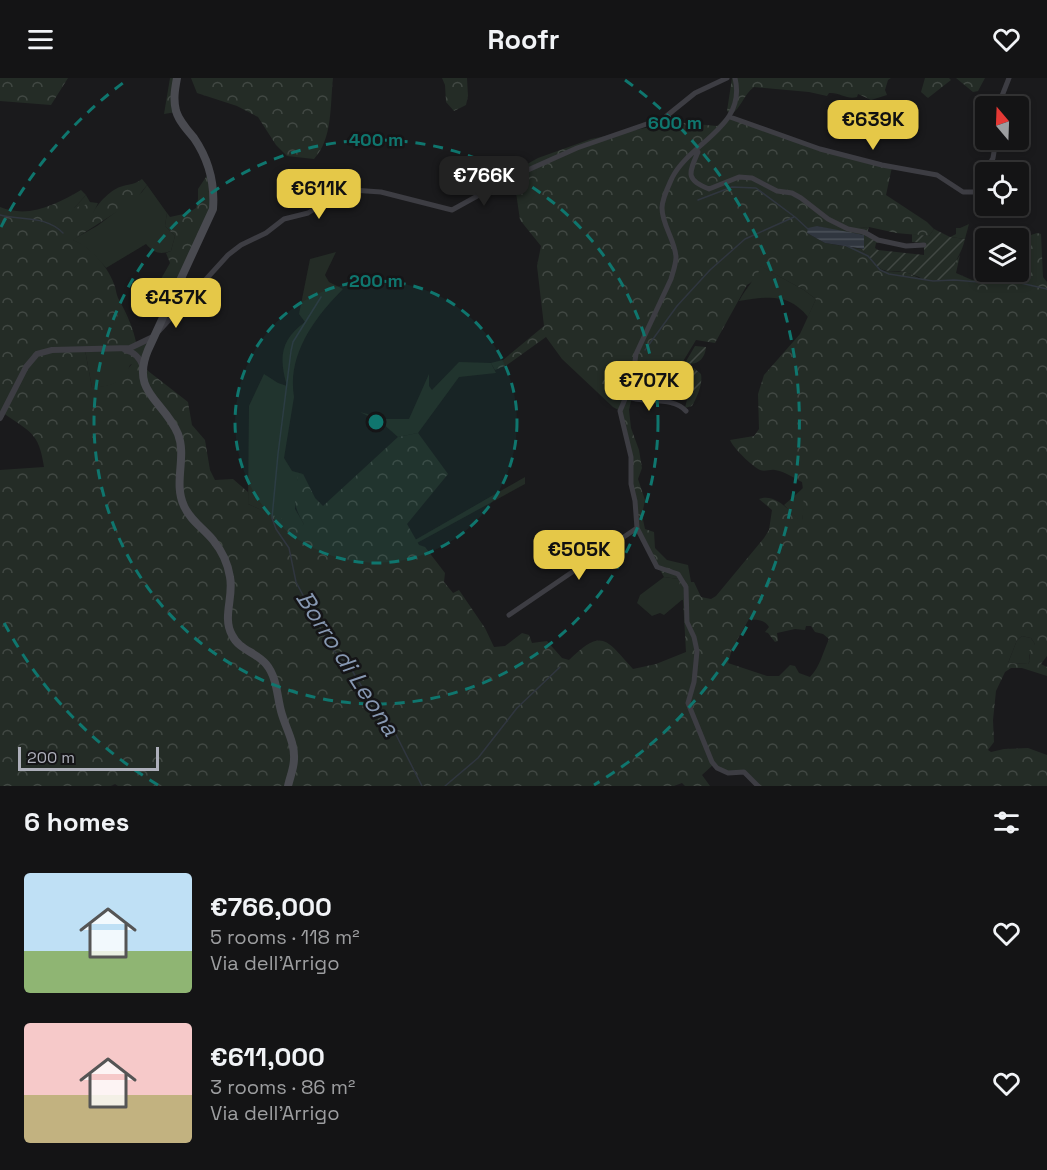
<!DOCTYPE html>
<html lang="en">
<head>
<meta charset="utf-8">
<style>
  :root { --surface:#141415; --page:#1d1d1e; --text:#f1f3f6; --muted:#9d9ea0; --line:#333334; --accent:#e5c848 }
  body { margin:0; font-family:"Space Grotesk",sans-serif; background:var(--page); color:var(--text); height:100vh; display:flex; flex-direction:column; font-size:22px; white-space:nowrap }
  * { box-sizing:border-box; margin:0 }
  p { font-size:20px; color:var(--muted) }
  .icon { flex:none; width:33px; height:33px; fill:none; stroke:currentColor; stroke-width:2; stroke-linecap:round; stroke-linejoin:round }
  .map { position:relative; height:708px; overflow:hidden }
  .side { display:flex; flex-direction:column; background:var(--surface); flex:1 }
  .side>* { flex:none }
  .needle { width:39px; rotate:341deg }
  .buttons { position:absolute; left:975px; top:18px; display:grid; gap:12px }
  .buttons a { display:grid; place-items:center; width:54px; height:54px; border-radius:6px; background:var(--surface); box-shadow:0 3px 9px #0003,0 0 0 2px var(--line); font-size:30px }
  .scale { position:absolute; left:18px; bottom:15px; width:141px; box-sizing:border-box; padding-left:6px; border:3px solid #adafba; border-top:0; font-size:16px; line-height:21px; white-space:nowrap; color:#adafba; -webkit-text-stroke:4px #151517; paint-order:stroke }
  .price { position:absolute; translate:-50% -51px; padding:0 14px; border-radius:12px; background:var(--accent); color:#111; font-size:20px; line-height:39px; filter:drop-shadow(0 2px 3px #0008) }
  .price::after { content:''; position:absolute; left:50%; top:36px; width:18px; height:14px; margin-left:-9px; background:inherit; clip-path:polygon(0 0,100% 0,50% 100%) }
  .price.current { background:#222; color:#fff }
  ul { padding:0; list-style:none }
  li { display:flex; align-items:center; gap:18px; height:150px; padding:0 24px }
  li span { display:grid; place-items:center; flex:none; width:168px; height:120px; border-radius:6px; color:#555 }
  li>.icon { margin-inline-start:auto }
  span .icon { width:72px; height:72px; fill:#fffc; stroke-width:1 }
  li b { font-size:26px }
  h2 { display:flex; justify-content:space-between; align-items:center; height:72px; padding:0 24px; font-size:26px }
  header { display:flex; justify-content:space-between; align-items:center; height:78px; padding:0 24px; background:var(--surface); font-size:27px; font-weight:800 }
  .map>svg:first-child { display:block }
  .green { fill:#242c26 }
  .forest { fill:url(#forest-crowns); fill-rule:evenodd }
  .garden { fill:url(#garden-furrows) }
  .water { fill:url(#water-rules) }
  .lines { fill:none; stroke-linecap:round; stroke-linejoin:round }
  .stream { stroke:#30363f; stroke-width:1.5 }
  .minor { stroke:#3d3d43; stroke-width:5 }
  .tertiary { stroke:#3d3d43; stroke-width:6 }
  .secondary { stroke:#494a50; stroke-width:8 }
  .ring { fill:none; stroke:#0f766e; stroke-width:3; stroke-dasharray:10 8 }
  .labels { text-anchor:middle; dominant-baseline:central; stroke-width:5; stroke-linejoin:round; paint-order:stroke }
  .water-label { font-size:24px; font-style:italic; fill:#8798b2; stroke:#151517 }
  .centre { fill:#0f766e; stroke:#151517; stroke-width:3 }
  .ring-label { font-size:18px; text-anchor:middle; font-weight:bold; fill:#0f766e; stroke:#151517; stroke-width:5; stroke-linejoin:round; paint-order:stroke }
</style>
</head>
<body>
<header><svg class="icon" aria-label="menu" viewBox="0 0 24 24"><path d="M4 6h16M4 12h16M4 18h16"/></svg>Roofr<svg class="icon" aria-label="heart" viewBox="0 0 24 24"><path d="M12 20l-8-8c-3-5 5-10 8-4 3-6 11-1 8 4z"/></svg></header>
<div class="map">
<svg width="1047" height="708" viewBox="0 0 1047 708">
  <defs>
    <pattern id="forest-crowns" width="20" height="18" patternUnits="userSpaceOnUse" patternTransform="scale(1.5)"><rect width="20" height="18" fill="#242c26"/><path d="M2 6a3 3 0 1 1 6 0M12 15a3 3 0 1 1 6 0" fill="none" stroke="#414843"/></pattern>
    <pattern id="garden-furrows" width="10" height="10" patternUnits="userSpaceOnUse" patternTransform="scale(1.5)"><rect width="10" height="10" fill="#242c26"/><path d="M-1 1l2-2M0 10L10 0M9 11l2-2" fill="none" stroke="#414843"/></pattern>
    <pattern id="water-rules" width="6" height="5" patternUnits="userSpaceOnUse" patternTransform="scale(1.5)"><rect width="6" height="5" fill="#30363f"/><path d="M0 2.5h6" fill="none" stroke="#4b5159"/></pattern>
  </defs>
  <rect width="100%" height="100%" fill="#1a1a1c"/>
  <path class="green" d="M147,107L167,135L165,148L175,158L171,173C160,177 154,175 146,166L106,190C97,179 86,167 72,162L97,148L142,114Z
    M86,117L90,124L98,125L93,136L73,131Z
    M969,146L965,161L950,159L956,156V150H960Z
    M336,174L325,197L329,204L343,211C314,240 287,277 294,319L284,380L292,393L303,396L298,399L295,431L304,446L300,450L248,426L249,328L264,296L278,305L287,308C279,280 280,262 305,244L299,236L310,181Z
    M759,187L804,212L816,221L808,239C788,214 767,219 739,223C746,210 756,201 759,187Z
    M153,259L144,281L130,287C123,307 110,308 92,310L85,272L121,271Z
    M459,284L491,285L496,295L459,299L418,355L398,359L382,345L360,334L386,341H409L429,296V308L432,312Z
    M525,399V406L417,465L415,462Z
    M803,410C806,419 804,433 802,442L799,443L784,427Z
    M664,499L679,501L683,521L664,537L660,535L652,538L637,525L640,517Z
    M1022,558L1031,560L1035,566L1029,577L1030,583L1028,586L1008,585L1017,562Z"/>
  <path class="forest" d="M0,0H68L51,27L0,23Z
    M170,0H177L176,34L164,36Z
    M191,0H333C330,26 333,61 314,81L287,78L276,67L258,39L237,28L197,15Z
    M442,0H467L468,18L466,27L454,33L446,24L445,7Z
    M732,0H891L888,2L885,12L887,17L871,22L858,16L857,19C847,22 840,14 829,15L827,18L809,14L754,9C743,17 741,31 731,36L727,33Z
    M925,0H949L951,2L928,20L921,14Z
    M956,0H985L978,13L973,14Z
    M726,39L820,71L892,89L886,117L927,144L934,151L929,158L896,155L869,149L848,151L843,154L817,148L807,155L825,165L861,171L869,178L877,188L884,193L906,194L919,200L956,183L960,177L956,195L972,202L979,201L982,188L985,189L986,194H1018L1019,161L1037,155L1041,156L1043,199L1047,204V578L1041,586L1047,589V598L1022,590H1011L1005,594L996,613L993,642L994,664L988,672L991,674L1004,671L1028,670L1047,677V708H758L744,694L728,695L714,686L702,697L710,708H685L682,705L674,708H118L115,706L111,708H0V392L44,389C39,354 30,354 3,335L0,340V129C29,141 57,126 81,112L86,117L74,130L88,126L93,135C98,125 111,111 123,108C131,106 135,106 142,101L147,107L135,122L73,162C90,168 108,189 114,206C116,211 116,215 118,220C127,236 133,249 137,268L129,273L143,289L188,324L192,347L205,362L210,392L215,402L233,401L248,414V426L300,449L304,446C292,426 294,420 298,398L303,396L315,420L323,428L398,359L418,355L448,396L407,446L419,467L425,469L445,495L444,504L453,515L459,512L485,550L494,569L505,568L522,555L529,557L532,565L547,563L562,580L569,582C603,549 606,562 633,591L656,586L686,574L683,522L675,520L680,511L679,501L664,499L640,457L633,412L631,379L620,333L613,329L562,281L546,259L507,287L495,292L491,285L503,282L544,248L537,188L541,168L520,142L513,94L538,80L591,61L675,44L717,48ZM760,188L804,212L816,221L800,256L764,297L758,316L759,351L754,358L730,362C734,371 751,387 760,392C765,394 770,391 775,392C784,393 794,400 802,404C804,417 804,430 802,442H799C789,432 775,415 759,421L772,432L769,452L764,460L716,518L711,521L701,519L694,504H691L688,487L667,482L655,470L654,454L645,451L642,437L645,422L638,401L642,390L639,372L631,350L629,332L640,283L682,285L696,262L715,265L747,207C754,204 760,194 760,188ZM121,271L132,286C116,305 120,306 92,310L85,272ZM749,541C756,542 765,541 769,549L765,554L768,555L775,564L778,563L777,555L795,551L805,552L806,548H811L815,554L823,556L829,561C823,574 820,589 810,599L799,595L795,588L790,587L779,598H767L728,585L732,571ZM1022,558L1031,560L1035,566L1029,573L1030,583L1028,586L1008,585L1017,562Z
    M210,93L213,131L165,235L153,222L157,208L170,185L166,175L171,173L175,158L165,148L167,135L170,139L188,135L196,130L198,121V111Z
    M989,150L1004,151L1007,160L993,158L992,160H986L985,164H983Z"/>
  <path class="garden" d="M869,149L866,158L880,165H876L875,170L878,172L924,177V165L912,164V156L929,158L934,151L950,159L965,161C963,170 960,175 956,183C954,187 953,192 951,196C941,210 920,199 908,195C899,191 889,195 881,191C873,186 869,177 861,171H864V157L843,154L848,151Z
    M695,268L706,269C705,282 696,288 685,285Z
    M694,290L701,296C703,306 697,319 692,328L685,330L691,304H688L690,300H692Z"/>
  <path class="water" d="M817,148L864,157V171L825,165L807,155L808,150Z"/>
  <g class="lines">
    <path class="stream" d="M698,122L732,109L756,110L795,139L808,151
      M0,137C23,143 45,137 63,155
      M847,168L868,178L880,192L889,196L933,203L954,202L979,204L999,200L1047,211
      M321,219L293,264L291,273L278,376L272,440L276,451L289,470L296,504L324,557L334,573L350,589L368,619L386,637L422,708
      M645,272L677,228L710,192L745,161L794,139
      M445,708L478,680L517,630L560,589"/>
    <path class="minor" d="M735,0C747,49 690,64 672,100C668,109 662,121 662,130C662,147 675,162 676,179C676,186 673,194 671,201L636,276L632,304L620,333L631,379V406L635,423L637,450L657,489L678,496L686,509L687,544L694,559L697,573L694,604L688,625L712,684L717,690L728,695L744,694L758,708
      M998,28L1009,0
      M730,39L820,71L882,87L937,97L963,114H974L977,110L993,80L996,62
      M698,74C689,95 685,102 709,111L739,99L752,100L777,113L792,115L801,120L828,141L848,151L864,154L878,162L906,168L924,167
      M159,253L228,177L241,167L266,155L284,141L308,135L332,120L352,112L381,114L452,132L510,100L577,70L664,40L695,15L727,0
      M626,318C643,327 672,317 686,333
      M509,537L637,450"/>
    <path class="tertiary" d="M125,272C135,274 140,280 143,289
      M0,340L26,289L37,276L52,272L130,270L153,259"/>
    <path class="secondary" d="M177,0C175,11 173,21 176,33C179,43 187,52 194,60C209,82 215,105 213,131L148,272C130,315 164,322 178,356C187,379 173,405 184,428C190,442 203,450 213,462C222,473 228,486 230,499C234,519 222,539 232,557C239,572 256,574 266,586C277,599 277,618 281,633C285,649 295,664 294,681C294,690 290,699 288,708"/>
  </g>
  <circle cx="376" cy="344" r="141" fill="#0f766e" fill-opacity=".12"/>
  <g class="ring">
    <circle cx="376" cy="344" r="141"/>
    <circle cx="376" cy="344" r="282"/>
    <path d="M158 707A423 423 0 0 1 1 539M1 149A423 423 0 0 1 127 2M625 2A423 423 0 0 1 594 707"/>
  </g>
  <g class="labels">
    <g class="water-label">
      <text transform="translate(348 585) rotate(57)">Borro di Leona</text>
    </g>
  </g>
  <circle cx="376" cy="344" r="9" class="centre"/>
  <g class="ring-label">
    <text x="675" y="51">600 m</text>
    <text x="376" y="68">400 m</text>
    <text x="376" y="209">200 m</text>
  </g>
</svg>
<div class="buttons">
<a><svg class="needle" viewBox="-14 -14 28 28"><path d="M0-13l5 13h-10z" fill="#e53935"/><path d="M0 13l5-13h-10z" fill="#9d9ea0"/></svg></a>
<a><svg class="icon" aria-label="locate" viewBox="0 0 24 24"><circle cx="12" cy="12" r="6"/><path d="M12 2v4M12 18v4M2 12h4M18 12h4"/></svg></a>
<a><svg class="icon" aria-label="layers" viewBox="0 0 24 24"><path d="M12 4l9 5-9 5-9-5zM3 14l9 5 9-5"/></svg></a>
</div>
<div class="scale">200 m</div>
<b class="price" style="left:873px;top:73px">€639K</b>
<b class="price current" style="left:484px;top:129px">€766K</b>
<b class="price" style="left:319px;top:142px">€611K</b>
<b class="price" style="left:176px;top:251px">€437K</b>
<b class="price" style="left:649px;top:334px">€707K</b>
<b class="price" style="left:579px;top:503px">€505K</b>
</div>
<section class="side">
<h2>6 homes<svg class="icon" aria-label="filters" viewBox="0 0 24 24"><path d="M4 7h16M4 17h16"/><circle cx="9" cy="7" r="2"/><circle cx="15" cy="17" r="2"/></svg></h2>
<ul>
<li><span style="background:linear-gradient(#bfe0f5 65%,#8fb573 0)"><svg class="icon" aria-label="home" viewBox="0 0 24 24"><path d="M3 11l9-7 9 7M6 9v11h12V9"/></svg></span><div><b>€766,000</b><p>5 rooms · 118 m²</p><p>Via dell'Arrigo</p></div><svg class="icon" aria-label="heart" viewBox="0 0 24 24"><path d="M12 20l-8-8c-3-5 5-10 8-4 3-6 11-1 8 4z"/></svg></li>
<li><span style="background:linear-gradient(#f6c9c9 60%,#c2b280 0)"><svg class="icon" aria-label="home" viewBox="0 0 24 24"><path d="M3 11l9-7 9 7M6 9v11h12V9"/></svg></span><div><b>€611,000</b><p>3 rooms · 86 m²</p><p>Via dell'Arrigo</p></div><svg class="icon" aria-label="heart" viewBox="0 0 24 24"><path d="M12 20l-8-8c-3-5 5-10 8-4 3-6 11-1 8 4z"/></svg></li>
</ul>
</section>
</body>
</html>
